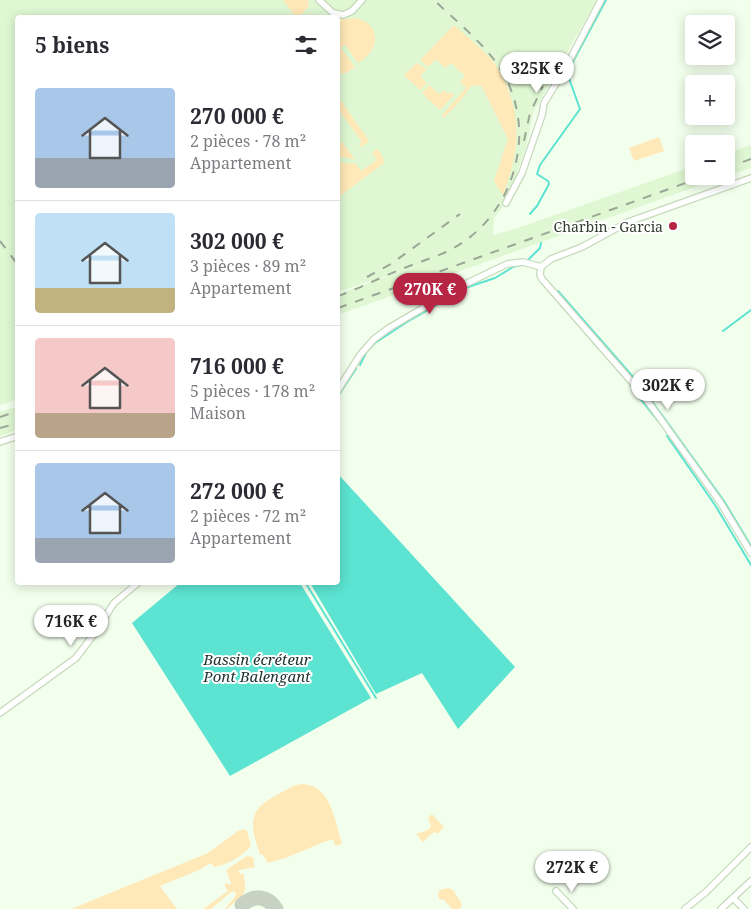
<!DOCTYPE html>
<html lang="fr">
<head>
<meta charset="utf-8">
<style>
  :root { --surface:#fff; --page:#f2f2f3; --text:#2b2b33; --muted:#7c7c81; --line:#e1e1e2; --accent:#b72545 }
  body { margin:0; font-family:"Noto Serif",serif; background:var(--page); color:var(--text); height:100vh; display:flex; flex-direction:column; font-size:19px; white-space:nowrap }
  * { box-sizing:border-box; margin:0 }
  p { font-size:16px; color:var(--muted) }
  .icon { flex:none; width:28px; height:28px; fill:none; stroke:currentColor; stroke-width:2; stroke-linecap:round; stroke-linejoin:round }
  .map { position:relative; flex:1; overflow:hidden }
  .details { position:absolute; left:15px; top:15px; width:325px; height:570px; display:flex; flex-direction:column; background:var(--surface); border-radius:5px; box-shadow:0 2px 12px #0003 }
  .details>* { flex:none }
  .controls { position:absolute; left:685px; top:15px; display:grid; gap:10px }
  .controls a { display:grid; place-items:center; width:50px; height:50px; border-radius:5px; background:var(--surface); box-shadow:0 2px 12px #0003; font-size:25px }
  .price { position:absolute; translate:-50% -42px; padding:0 11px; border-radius:18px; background:#fff; color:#222; font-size:16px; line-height:32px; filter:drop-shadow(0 1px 2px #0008) }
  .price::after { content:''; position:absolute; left:50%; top:30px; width:15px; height:11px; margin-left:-8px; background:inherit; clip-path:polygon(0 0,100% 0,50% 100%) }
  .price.selected { background:var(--accent); color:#fff }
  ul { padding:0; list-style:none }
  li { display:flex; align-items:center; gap:15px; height:125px; padding:0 20px }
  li+li { border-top:1px solid var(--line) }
  li span { display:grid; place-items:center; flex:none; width:140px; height:100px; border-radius:5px; color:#555 }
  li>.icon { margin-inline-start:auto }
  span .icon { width:60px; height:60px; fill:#fffc; stroke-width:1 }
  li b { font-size:21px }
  h2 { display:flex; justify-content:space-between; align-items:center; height:60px; padding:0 20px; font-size:21px }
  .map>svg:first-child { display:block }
  .built { fill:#dff7d2 }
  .green { fill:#ffe9b8 }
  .water { fill:#5ce3d1 }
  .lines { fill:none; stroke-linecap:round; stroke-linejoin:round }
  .stream { stroke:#5ce3d1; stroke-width:2 }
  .taxiway { stroke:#c8d2c2; stroke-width:15 }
  .minor-casing { stroke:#c5d9bb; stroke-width:8 }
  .minor { stroke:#fff; stroke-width:5.5 }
  .rail { stroke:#9ca697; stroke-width:2; stroke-dasharray:9 9; stroke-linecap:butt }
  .poi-dot { fill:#b72545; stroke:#fff; stroke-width:2 }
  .labels { text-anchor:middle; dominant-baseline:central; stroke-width:4; stroke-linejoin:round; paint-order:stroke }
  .poi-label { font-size:14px; fill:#333a2f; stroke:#fff; text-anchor:end }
  .water-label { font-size:15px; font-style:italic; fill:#1b322e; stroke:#fff }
</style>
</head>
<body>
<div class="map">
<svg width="751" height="909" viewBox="0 0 751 909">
  <rect width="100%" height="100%" fill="#f3ffed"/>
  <path class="built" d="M0,0H596L590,12L533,113L526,147L514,182L505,203L494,219L493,235L515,229L694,166V176H725L338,315V294L427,262L338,292V18H18V399L0,405Z
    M751,145V168L726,176V154Z
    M17,407V430L0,436V412Z"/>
  <path class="green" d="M283,0H308L309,6L299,17H296Z
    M355,18C383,24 380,51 358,63L345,45L341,48L355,67C349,71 345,76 338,72V20Z
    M454,25C466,36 480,47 491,59C497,66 501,74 505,82C523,123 518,155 503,195L494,181L508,139L481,85L471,86L462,99L444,118L442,115L466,88L460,82L465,76L451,63L445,68L436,59L428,67L420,60Z
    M417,63L427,69L420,76L427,83L420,90L404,75Z
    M429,85L439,94L444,90L448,94L450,92L454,95L440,110L422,93Z
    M338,100L342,102L369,141L362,147L359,144L362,142L338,109Z
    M659,137L664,151L634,161L629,148Z
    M342,142L355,159L341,157L338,153V144Z
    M377,148L383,157L384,163L340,196L338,193V162L356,164L361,171L377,160L372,153Z
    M300,784C331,783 335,821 342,844L335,846L333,839C311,846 291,858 268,863L262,854L260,855C251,827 246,811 275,796C284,791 292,786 300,784Z
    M432,814L444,827L437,834L434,832L423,842L416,834C422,831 427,833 431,826L428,818Z
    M245,829L247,831L251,846C243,856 227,865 214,867L211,863L199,870L160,886L177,909H71L208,853L238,831Z
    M247,856L253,857L255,867L239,870L240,874L243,873C249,897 243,894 227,909H225L234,898L236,894L234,891L230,893L211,909H203L228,891L224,885L227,883L229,885L231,883L226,870Z
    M449,888L454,891C455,895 461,900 462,905L460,909H452L444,900L439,899L438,895L439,890Z"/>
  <path class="water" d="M338,474L515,667L458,729L422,673L376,694L310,583L338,582Z
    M180,583H300L371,698L230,776L132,623Z"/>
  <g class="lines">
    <path class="stream" d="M530,214L537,206L549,184L548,181L537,174L540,165L580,109L567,73L606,0
      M529,259L540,248L541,243
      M558,291L641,386L724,501L751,546
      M723,331L751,310
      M360,365L367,351L375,343L407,322L468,287L495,278L513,267L520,265
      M634,391L658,421
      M338,396L356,369
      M667,436L715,505L751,565
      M305,582L376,698"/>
    <path class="taxiway" d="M242,905C254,894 268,896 276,909"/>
    <g class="minor-casing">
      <path id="minor" d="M319,0L333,13L343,15L352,11L362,0
        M506,203L522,173L542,115L544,103L565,69L601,0
        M541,267L540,275L542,279L644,396L720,502L751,553
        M541,267L551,259L582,247L628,222L751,178
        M338,390L360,355L374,339L389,328L455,289L507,264L523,262L541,267
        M0,442L18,436
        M0,713L76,658L94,634L114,603L139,582
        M556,891L573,909
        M733,898L744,909
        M685,909L706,892L751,847
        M721,909L751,881"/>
    </g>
    <use href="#minor" class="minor"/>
    <path class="rail" d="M524,141L530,113L543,86
      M726,168L751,159
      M0,241L18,265
      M367,277L391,264L460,214
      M338,296C358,289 377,279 397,271C413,264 430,259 446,252C486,233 512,195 518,151C522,124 516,95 502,71C485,44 457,22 434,0
      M338,308L705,176
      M0,417L18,411
      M0,428L18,423"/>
  </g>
  <circle class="poi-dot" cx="673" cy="226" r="5"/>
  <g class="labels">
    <g class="poi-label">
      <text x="663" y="226">Charbin - Garcia</text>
    </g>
    <g class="water-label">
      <text x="257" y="659">Bassin écréteur<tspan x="257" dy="17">Pont Balengant</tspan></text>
    </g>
  </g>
</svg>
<div class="controls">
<a><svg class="icon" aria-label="layers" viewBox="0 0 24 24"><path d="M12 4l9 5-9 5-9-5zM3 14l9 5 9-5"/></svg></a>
<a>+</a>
<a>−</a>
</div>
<b class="price" style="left:537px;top:94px">325K €</b>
<b class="price selected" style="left:430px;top:315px">270K €</b>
<b class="price" style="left:668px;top:411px">302K €</b>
<b class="price" style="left:71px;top:647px">716K €</b>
<b class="price" style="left:572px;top:893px">272K €</b>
<section class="details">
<h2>5 biens<svg class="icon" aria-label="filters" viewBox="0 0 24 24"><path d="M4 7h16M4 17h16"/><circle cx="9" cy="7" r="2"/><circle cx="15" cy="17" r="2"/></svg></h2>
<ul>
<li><span style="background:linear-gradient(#a9c7e8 70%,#9aa5b1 0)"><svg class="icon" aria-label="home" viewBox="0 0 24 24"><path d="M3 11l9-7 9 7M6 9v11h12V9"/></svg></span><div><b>270 000 €</b><p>2 pièces · 78 m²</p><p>Appartement</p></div></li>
<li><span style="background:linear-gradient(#bfe0f5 75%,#c2b280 0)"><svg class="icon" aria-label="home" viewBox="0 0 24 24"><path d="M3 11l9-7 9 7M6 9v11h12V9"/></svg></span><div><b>302 000 €</b><p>3 pièces · 89 m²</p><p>Appartement</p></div></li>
<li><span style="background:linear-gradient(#f6c9c9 75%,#b9a48a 0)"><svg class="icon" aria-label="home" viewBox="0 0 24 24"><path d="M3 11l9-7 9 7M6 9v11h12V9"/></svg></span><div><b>716 000 €</b><p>5 pièces · 178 m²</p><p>Maison</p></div></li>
<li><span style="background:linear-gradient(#a9c7e8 75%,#9aa5b1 0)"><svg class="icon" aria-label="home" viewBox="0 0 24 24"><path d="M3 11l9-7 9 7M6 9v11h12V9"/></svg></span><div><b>272 000 €</b><p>2 pièces · 72 m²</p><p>Appartement</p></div></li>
</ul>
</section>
</div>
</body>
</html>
